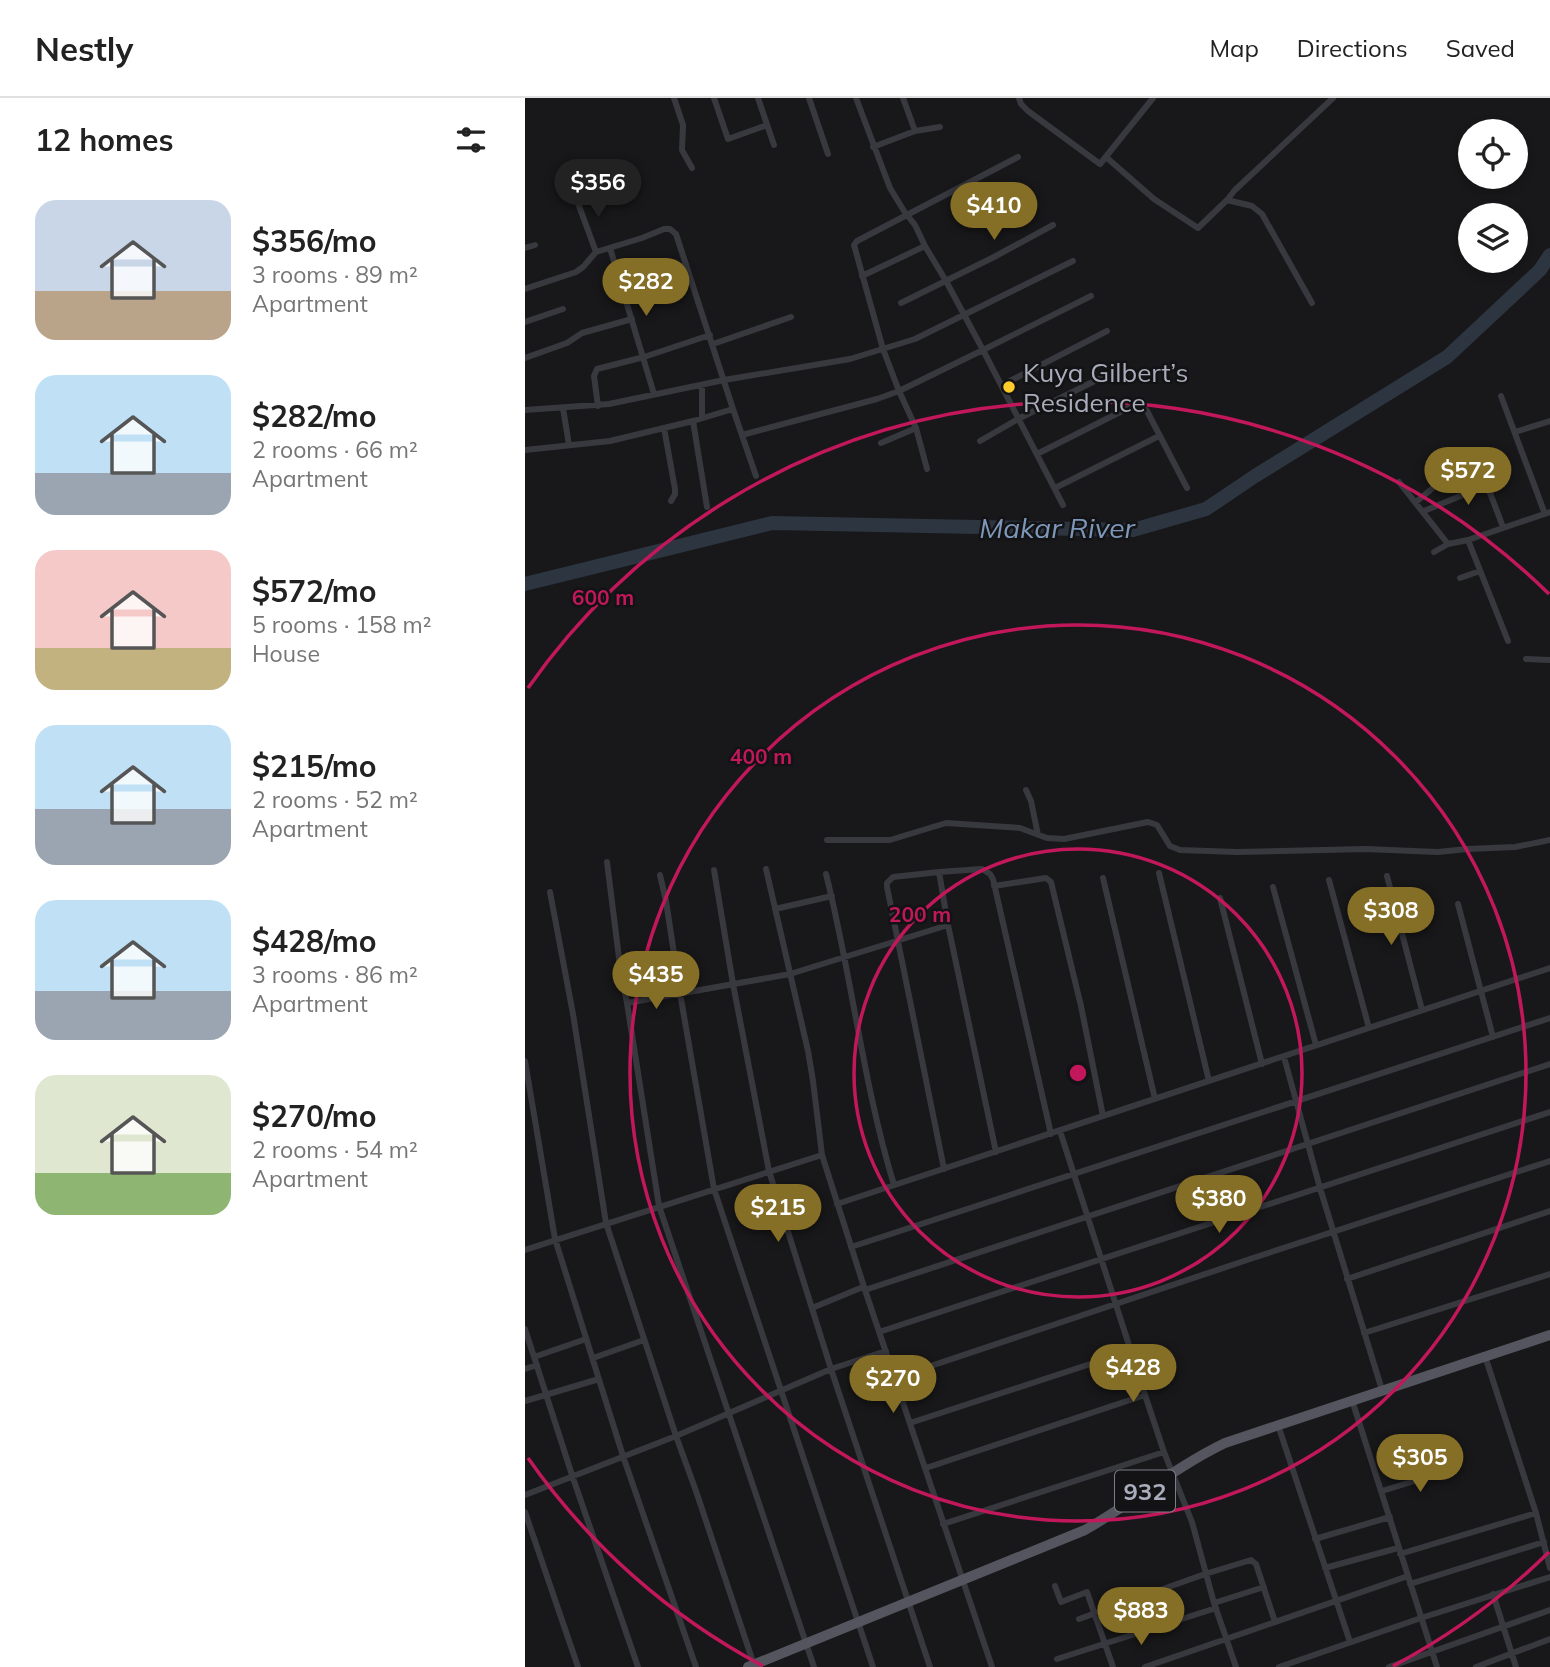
<!DOCTYPE html>
<html lang="en">
<head>
<meta charset="utf-8">
<style>
  :root { --surface:#fff; --page:#f6f6f6; --text:#222; --muted:#767676; --line:#e0e0e0; --accent:#856e26 }
  body { margin:0; font-family:Mulish,sans-serif; background:var(--page); color:var(--text); height:100vh; display:flex; flex-direction:column; font-size:26px; white-space:nowrap }
  * { box-sizing:border-box; margin:0 }
  p { font-size:23px; color:var(--muted) }
  .icon { flex:none; width:38px; height:38px; fill:none; stroke:currentColor; stroke-width:2; stroke-linecap:round; stroke-linejoin:round }
  .map { position:relative; flex:1; overflow:hidden }
  .side { display:flex; flex-direction:column; background:var(--surface); width:525px }
  .side>* { flex:none }
  .controls { position:absolute; left:933px; top:21px; display:grid; gap:14px }
  .controls a { display:grid; place-items:center; width:70px; height:70px; border-radius:50%; background:var(--surface); box-shadow:0 4px 10px #0003; font-size:35px }
  .price { position:absolute; translate:-50% -60px; padding:0 16px; border-radius:24px; background:var(--accent); color:#fff; font-size:23px; line-height:46px; filter:drop-shadow(0 2px 4px #0008) }
  .price::after { content:''; position:absolute; left:50%; top:42px; width:21px; height:16px; margin-left:-10px; background:inherit; clip-path:polygon(0 0,100% 0,50% 100%) }
  .price.selected { background:#222; color:#fff }
  ul { padding:0; list-style:none }
  li { display:flex; align-items:center; gap:21px; height:175px; padding:0 35px }
  li span { display:grid; place-items:center; flex:none; width:196px; height:140px; border-radius:21px; color:#555 }
  li>.icon { margin-inline-start:auto }
  span .icon { width:84px; height:84px; fill:#fffc; stroke-width:1 }
  li b { font-size:30px }
  h2 { display:flex; justify-content:space-between; align-items:center; height:84px; padding:0 35px; font-size:30px }
  header { display:flex; align-items:center; gap:42px; box-sizing:border-box; height:98px; padding:0 35px; background:var(--surface); border-bottom:2px solid var(--line) }
  header strong { font-size:33px }
  nav { display:flex; gap:38px; margin-inline-start:auto; font-size:24px }
  main { display:flex; flex:1; min-height:0 }
  .map>svg:first-child { display:block }
  .lines { fill:none; stroke-linecap:round; stroke-linejoin:round }
  .river { stroke:#2c3540; stroke-width:14 }
  .street { stroke:#38393f; stroke-width:6 }
  .primary { stroke:#54555f; stroke-width:10 }
  .ring { fill:none; stroke:#c2185b; stroke-width:3.5 }
  .poi-dot { fill:#ffcc2b; stroke:#131315; stroke-width:2.5 }
  .labels { text-anchor:middle; dominant-baseline:central; stroke-width:5; stroke-linejoin:round; paint-order:stroke }
  .shield { fill:#131315; stroke:#7c7f89; stroke-width:2 }
  .shield-label { font-size:24px; font-weight:bold; fill:#a9adbb }
  .poi-label { font-size:26px; fill:#a9adbb; stroke:#131315; text-anchor:start }
  .water-label { font-size:28px; font-style:italic; fill:#7d97b9; stroke:#131315 }
  .centre { fill:#c2185b; stroke:#131315; stroke-width:3.5 }
  .ring-label { font-size:21px; text-anchor:middle; font-weight:bold; fill:#c2185b; stroke:#131315; stroke-width:5; stroke-linejoin:round; paint-order:stroke }
</style>
</head>
<body>
<header>
<strong>Nestly</strong>
<nav><a>Map</a><a>Directions</a><a>Saved</a></nav>
</header>
<main>
<section class="side">
<h2>12 homes<svg class="icon" aria-label="filters" viewBox="0 0 24 24"><path d="M4 7h16M4 17h16"/><circle cx="9" cy="7" r="2"/><circle cx="15" cy="17" r="2"/></svg></h2>
<ul>
<li><span style="background:linear-gradient(#c9d6e8 65%,#b9a48a 0)"><svg class="icon" aria-label="home" viewBox="0 0 24 24"><path d="M3 11l9-7 9 7M6 9v11h12V9"/></svg></span><div><b>$356/mo</b><p>3 rooms · 89 m²</p><p>Apartment</p></div></li>
<li><span style="background:linear-gradient(#bfe0f5 70%,#9aa5b1 0)"><svg class="icon" aria-label="home" viewBox="0 0 24 24"><path d="M3 11l9-7 9 7M6 9v11h12V9"/></svg></span><div><b>$282/mo</b><p>2 rooms · 66 m²</p><p>Apartment</p></div></li>
<li><span style="background:linear-gradient(#f6c9c9 70%,#c2b280 0)"><svg class="icon" aria-label="home" viewBox="0 0 24 24"><path d="M3 11l9-7 9 7M6 9v11h12V9"/></svg></span><div><b>$572/mo</b><p>5 rooms · 158 m²</p><p>House</p></div></li>
<li><span style="background:linear-gradient(#bfe0f5 60%,#9aa5b1 0)"><svg class="icon" aria-label="home" viewBox="0 0 24 24"><path d="M3 11l9-7 9 7M6 9v11h12V9"/></svg></span><div><b>$215/mo</b><p>2 rooms · 52 m²</p><p>Apartment</p></div></li>
<li><span style="background:linear-gradient(#bfe0f5 65%,#9aa5b1 0)"><svg class="icon" aria-label="home" viewBox="0 0 24 24"><path d="M3 11l9-7 9 7M6 9v11h12V9"/></svg></span><div><b>$428/mo</b><p>3 rooms · 86 m²</p><p>Apartment</p></div></li>
<li><span style="background:linear-gradient(#dfe7d0 70%,#8fb573 0)"><svg class="icon" aria-label="home" viewBox="0 0 24 24"><path d="M3 11l9-7 9 7M6 9v11h12V9"/></svg></span><div><b>$270/mo</b><p>2 rooms · 54 m²</p><p>Apartment</p></div></li>
</ul>
</section>
<div class="map">
<svg width="1025" height="1569" viewBox="0 0 1025 1569">
  <rect width="100%" height="100%" fill="#18181a"/>
  <g class="lines">
    <path class="river" d="M0,486L247,425L608,432L681,411L730,378L922,259L1015,172L1025,157"/>
    <path class="street" d="M149,0L158,27L157,52L167,70
      M189,0L203,41L242,27
      M233,0L249,47
      M284,0L303,56
      M331,0L365,90L379,113L390,127L400,148L421,183L458,252L566,198
      M494,0L496,6L503,13L575,66L628,0
      M390,33L415,29
      M348,49L390,33L378,0
      M581,59L629,101L673,130L702,102L710,92L808,0
      M50,97L71,154
      M702,102L727,108L737,116L787,205
      M0,150L10,147
      M85,150L129,296
      M337,178L400,148
      M95,186L161,166
      M0,191L51,174L58,169L71,154L117,140L139,131H145L151,136L208,311L168,323L85,343L0,352
      M376,205L469,159L528,127
      M0,224L38,211
      M188,246L266,219
      M0,260L42,245L57,235L107,221
      M477,287L582,233
      M976,298L1020,416
      M73,308L69,278L72,271L119,259L185,237
      M38,310L44,347
      M208,311L231,378
      M0,312L84,306L199,282L325,261L390,241L548,163
      M177,320V287
      M168,323L182,409
      M139,330L150,391V396L146,403
      M990,334L1025,323
      M217,337L352,301L374,293L458,252L538,407
      M455,343L493,321L600,268
      M356,345L391,330
      M512,356L613,305L615,306L622,313L662,390
      M402,371L391,330L374,293L358,251L329,147L332,143L493,59
      M874,384L923,446
      M530,390L634,338
      M891,404L921,379L946,362L953,365L962,387
      M899,413L962,387L978,429
      M943,442L983,543
      M909,454L923,446L943,442L1025,414
      M935,480L955,473
      M1001,561L1025,562
      M501,692L506,703L513,737
      M302,742H365L421,725L495,730L522,740L539,741L623,724L632,727L645,748L655,752L712,754L840,751L913,754L942,751L990,749L1025,742
      M82,764L96,876L102,905L134,1108L289,1569
      M241,771L283,953L288,983L297,1057L340,1192L467,1569
      M189,772L208,886L244,1073L306,1271L405,1569
      M414,774L368,779L362,785V789L419,1071
      M634,775L684,983
      M301,776C327,879 338,986 369,1087
      M135,777L141,803L155,895L189,1091L348,1569
      M862,778L897,912
      M578,780L630,1001
      M804,782L844,930
      M469,788L521,780L526,784L556,908L578,1018
      M748,789L791,947
      M25,794L48,916L81,1125L151,1338L171,1393L229,1567
      M695,800L737,966
      M933,806L968,939
      M250,811L307,798
      M102,905L265,876L423,827
      M759,959L795,1090L857,1292
      M0,963L30,1141L98,1358L171,1569
      M535,1033L620,1297L639,1354L667,1424L689,1505L711,1569
      M471,1054L423,827L414,774L457,771L465,776L468,781L526,1036
      M312,1106L1025,870
      M326,1149L1025,920
      M0,1152L297,1057
      M822,1181L1025,1113
      M340,1192L1025,966
      M287,1210L338,1189
      M0,1231L47,1377L113,1569
      M354,1234L1025,1014
      M839,1235L1025,1176
      M960,1258L1011,1415L1025,1470
      M9,1259L61,1241
      M68,1260L119,1242
      M0,1271L12,1267
      M370,1280L728,1160L1025,1063
      M827,1302L912,1569
      M0,1303L74,1281
      M385,1325L605,1253
      M753,1327L825,1544
      M401,1370L620,1297
      M857,1393L925,1372
      M0,1397L151,1338L306,1271L361,1253
      M0,1414L53,1569
      M418,1426L639,1354
      M790,1441L865,1419
      M875,1456L1011,1415
      M800,1470L873,1450
      M885,1486L1019,1444
      M530,1488L536,1504L562,1494L588,1569
      M968,1496L991,1569
      M689,1505L739,1489
      M554,1521L680,1476L726,1462L731,1466L750,1524
      M532,1561L691,1510
      M620,1569L883,1478
      M754,1569L896,1520L1025,1479
      M864,1569L1025,1512
      M951,1569L1025,1541"/>
    <path class="primary" d="M223,1569L560,1432C608,1405 650,1369 700,1345L1025,1237"/>
  </g>
  <g class="ring">
    <circle cx="553" cy="975" r="224"/>
    <circle cx="553" cy="975" r="448"/>
    <path d="M1024 1454A672 672 0 0 1 868 1568M238 1568A672 672 0 0 1 3 1360M3 590A672 672 0 0 1 1024 496"/>
  </g>
  <circle class="poi-dot" cx="484" cy="289" r="7"/>
  <g class="labels">
    <rect class="shield" x="590" y="1372.5" width="60" height="41" rx="5"/>
    <g class="shield-label">
      <text x="620" y="1393">932</text>
    </g>
    <g class="poi-label">
      <text x="498" y="274">Kuya Gilbert’s<tspan x="498" dy="30">Residence</tspan></text>
    </g>
    <g class="water-label">
      <text x="532" y="429">Makar River</text>
    </g>
  </g>
  <circle cx="553" cy="975" r="10" class="centre"/>
  <g class="ring-label">
    <text x="78" y="507">600 m</text>
    <text x="236" y="666">400 m</text>
    <text x="395" y="824">200 m</text>
  </g>
</svg>
<div class="controls">
<a><svg class="icon" aria-label="locate" viewBox="0 0 24 24"><circle cx="12" cy="12" r="6"/><path d="M12 2v4M12 18v4M2 12h4M18 12h4"/></svg></a>
<a><svg class="icon" aria-label="layers" viewBox="0 0 24 24"><path d="M12 4l9 5-9 5-9-5zM3 14l9 5 9-5"/></svg></a>
</div>
<b class="price selected" style="left:73px;top:121px">$356</b>
<b class="price" style="left:469px;top:144px">$410</b>
<b class="price" style="left:121px;top:220px">$282</b>
<b class="price" style="left:943px;top:409px">$572</b>
<b class="price" style="left:866px;top:849px">$308</b>
<b class="price" style="left:131px;top:913px">$435</b>
<b class="price" style="left:694px;top:1137px">$380</b>
<b class="price" style="left:253px;top:1146px">$215</b>
<b class="price" style="left:608px;top:1306px">$428</b>
<b class="price" style="left:368px;top:1317px">$270</b>
<b class="price" style="left:895px;top:1396px">$305</b>
<b class="price" style="left:616px;top:1549px">$883</b>
</div>
</main>
</body>
</html>
